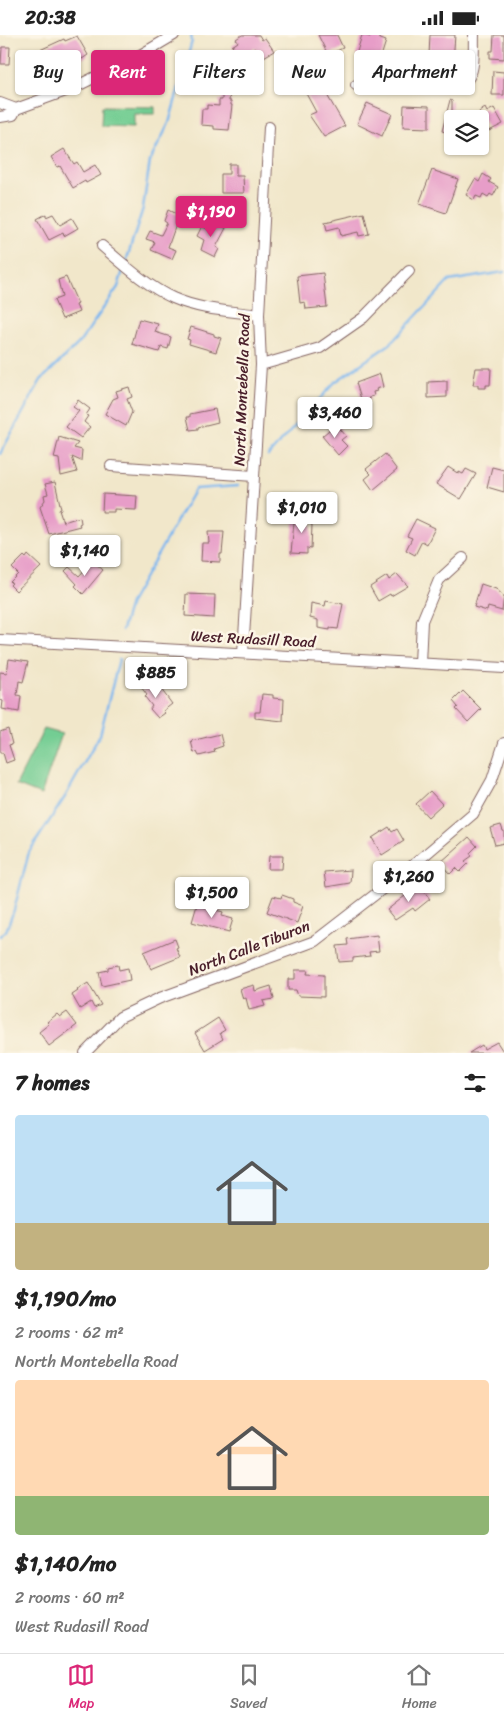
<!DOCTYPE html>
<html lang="en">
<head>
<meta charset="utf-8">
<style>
  :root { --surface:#fff; --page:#f2f2f2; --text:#222; --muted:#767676; --line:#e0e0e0; --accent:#db2777 }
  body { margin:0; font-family:Sriracha,sans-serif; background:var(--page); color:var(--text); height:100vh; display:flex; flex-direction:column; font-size:19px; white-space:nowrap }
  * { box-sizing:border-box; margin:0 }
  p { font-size:16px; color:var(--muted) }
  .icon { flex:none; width:28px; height:28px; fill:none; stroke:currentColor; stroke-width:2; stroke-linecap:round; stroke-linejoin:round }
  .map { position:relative; height:1018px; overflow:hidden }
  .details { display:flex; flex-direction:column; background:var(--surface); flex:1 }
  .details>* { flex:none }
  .guide { position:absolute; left:15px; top:15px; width:475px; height:45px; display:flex; gap:10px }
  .tools { position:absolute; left:444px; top:75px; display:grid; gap:10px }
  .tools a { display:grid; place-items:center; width:45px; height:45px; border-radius:5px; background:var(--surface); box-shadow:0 1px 4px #0004; font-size:25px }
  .price { position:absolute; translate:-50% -42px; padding:0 11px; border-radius:5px; background:#fff; color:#222; font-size:16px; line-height:32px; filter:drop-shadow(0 1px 2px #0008) }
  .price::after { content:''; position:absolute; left:50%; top:30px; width:15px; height:11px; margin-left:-8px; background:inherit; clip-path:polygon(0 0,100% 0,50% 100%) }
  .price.current { background:var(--accent); color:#fff }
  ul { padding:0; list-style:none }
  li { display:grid; align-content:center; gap:10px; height:265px; padding:0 15px }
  li span { display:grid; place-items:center; height:155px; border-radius:5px; color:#555 }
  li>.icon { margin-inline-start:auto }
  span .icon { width:90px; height:90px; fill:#fffc; stroke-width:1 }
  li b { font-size:21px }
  h2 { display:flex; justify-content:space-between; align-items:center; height:60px; padding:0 15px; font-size:21px }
  .pill { padding:0 18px; border-radius:5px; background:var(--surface); box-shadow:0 1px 4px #0004; font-size:18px; line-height:45px }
  .pill.current { background:var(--accent); color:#fff }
  .status { display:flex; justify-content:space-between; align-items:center; height:35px; padding:0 25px; background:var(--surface); direction:ltr }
  .status svg { height:14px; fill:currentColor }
  .menu { display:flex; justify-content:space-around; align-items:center; height:70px; border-top:1px solid var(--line); background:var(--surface); font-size:14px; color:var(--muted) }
  .menu a { display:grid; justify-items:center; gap:2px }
  .menu .current { color:var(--accent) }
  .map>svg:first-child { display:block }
  .pitch { fill:#73cd93; stroke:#5e765f }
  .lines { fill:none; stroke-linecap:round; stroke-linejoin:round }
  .stream { stroke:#7db7ef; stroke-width:2.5 }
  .building { fill:#e79dc8 }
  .minor-casing { stroke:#846563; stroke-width:12 }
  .minor { stroke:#fff; stroke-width:10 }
  .labels { text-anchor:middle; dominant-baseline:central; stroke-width:5; stroke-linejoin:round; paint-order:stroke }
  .street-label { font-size:15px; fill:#4a1f2b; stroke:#fcf5e5 }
</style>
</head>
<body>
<div class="status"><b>20:38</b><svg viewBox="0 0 49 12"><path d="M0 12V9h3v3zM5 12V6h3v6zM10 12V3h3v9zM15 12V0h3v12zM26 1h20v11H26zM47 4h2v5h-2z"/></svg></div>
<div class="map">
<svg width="504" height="1018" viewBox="0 0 504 1018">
  <rect width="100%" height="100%" fill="#fcf5e5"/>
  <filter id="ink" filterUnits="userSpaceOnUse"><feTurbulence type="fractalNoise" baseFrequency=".02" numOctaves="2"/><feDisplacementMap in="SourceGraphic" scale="10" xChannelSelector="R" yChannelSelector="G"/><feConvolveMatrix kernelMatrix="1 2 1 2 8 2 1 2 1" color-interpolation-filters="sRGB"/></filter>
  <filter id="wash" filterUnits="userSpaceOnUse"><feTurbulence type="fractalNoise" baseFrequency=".0096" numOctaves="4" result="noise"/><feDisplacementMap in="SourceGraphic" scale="20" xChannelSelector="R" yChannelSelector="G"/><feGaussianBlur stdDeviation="1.12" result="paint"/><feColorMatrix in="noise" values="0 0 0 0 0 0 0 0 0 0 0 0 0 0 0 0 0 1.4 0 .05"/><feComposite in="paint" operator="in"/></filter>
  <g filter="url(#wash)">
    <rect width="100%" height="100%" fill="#f1e7ca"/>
    <path class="pitch" d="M102,71L155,72V79H134V92L101,91Z
      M44,694L62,699L41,760L16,750Z"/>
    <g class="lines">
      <path class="stream" d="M126,227L143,173L150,126L169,88L192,6L191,0
        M0,419L41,345L80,307L118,252L124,232
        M268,421L335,347L390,309L449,246L504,237
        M122,595L130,568L195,454L238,451
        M0,901L6,896L14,875L29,817L65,762L100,700L119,624"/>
    </g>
    <g id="blocks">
      <path class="building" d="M242,0H259L262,5L265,3L274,16L262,23L255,13L240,23L232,11L238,7L236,4Z
        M318,0H337L343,13L328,20Z
        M362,0L370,2L371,0H379L378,3L386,6L379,28L356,20Z
        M430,0H455L452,41L428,40Z
        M494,0H504V24L490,23V16H493Z
        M77,1L88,20L82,24L81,22L63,30L62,28L50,33L51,37L40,42L38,39L34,41L26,23L30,22L29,20L64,4L65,6Z
        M2,12H10L9,29H1Z
        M206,24L227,25L226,45L231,46L229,66H231V70H232L229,95L214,94V91L201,90L202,74H207V70L219,71V65H222V51L208,50L209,43H205Z
        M493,36L504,37V60H492Z
        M332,37L336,45L328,49L332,57L327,60L345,91L324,102L309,80L316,77L303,53Z
        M450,65L452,66V77L470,81L469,84H452V99L442,96Z
        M367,68L392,79L382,101L357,89Z
        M404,70L429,71V93L403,92Z
        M485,73L487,77L494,73L503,89L489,96L479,77Z
        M64,114L74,129L77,127L83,137L95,130L101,140L86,148L85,146L73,153L60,131L57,132L51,122Z
        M229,129H236V141H243L244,158H221V139H229Z
        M432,135L458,144L446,178L419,169Z
        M483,139L491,144L489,147L498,152L493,161L490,159L488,162L483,159L481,163L476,161L474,165L466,160L475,144L479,147Z
        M168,175L178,180L177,183L178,184L168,212L176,215L172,224L151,215L155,207L146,204L150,196L161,200L167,188L164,186Z
        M364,178L369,199L359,201L358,197L341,201L339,192L327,195L325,187Z
        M46,179V182L53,179L60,190L72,183L78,193L64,201L63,198L49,205L37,184Z
        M212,186L226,193L216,212L219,214L215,222L201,215L204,205L197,201L202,191L208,194Z
        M323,238L327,272L306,274L305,267L300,268L297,241Z
        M66,242L78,269L76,270L79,277L62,284L54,265L62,262L58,245Z
        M139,284L158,289L155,297L171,302L168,314L161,312L159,317L132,309Z
        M191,292L214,299V301L221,303L216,317L189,309L190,305L187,304Z
        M476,333H491L490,350H486V353H478V350H473Z
        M380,339L383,352L376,354L377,356L373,357L374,361L370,362V364L362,367L356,348Z
        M447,346V362L428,363V347Z
        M129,352L132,362L127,364L132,377L126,391L105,379L113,364L118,362L116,356Z
        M78,365L90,374L86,380L88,381L84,387L90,392L81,403L66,392L79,376L73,372Z
        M215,374L218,387L198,392V394L190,395L187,382H190V379Z
        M336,389L346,401L341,405L347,411L338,420L322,401Z
        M59,402L78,408L74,413L82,415L81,426L72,422L77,437L61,441L59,424L54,423Z
        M385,419L397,435L373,455L365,444L371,439L366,434Z
        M448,432L459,439V437L463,439L466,434L476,439L461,464L436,449Z
        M492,432L504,435V457L487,452Z
        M55,447L61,474L59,475L63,487L80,482L81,488L79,489L80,491L49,499L40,472L45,465L44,460L48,459L45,449Z
        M103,459L137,461L136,475L114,474V477H102Z
        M295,478H310V489L312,490L311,514L307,513V519L291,518Z
        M416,484L435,493L427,509L422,506L415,520L406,515L412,503L407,501Z
        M208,497H224L222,519H220V527L201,526L202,508H209Z
        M28,520L41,532L16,556L10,550L12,548L10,547L18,539L12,533L24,521L26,523Z
        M93,526L103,535L83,559L75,551L77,549L65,536L69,532L79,541Z
        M397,539L408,551L391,561L390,559L378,566L370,552L387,541L389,545Z
        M481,549L496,554L504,561L502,576L488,572L487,576L474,572Z
        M186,559L215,560L214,583L185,581Z
        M326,566L343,569L338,594L330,593V595L318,593V585L310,583L311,568L325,571Z
        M9,624L28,627L23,647L19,646L17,660L21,661L19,677L2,674L3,666L0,665V637L7,638Z
        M152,645L157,651L158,650L172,669L163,676L165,678L158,683L150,674L152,671L145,662L147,660L141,652Z
        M463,656L481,674L468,687L456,674L458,672L453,666Z
        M262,659L273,660V663L284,664L283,686L255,683V677H260Z
        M8,694L12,709L9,710L14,725L6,728L3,718H0V697Z
        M220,699L223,711L214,714L215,717L199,721L197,717L194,718L191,706Z
        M430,756L442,769L428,782L416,769Z
        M501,790L503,796H504V808L495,810L490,793Z
        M389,792L392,797L397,794L404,806L382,820L372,803Z
        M469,802L477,811L470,818L472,821L465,826L468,829L460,837L456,833L450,839L440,828Z
        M269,821H283L282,834H268Z
        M351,835L350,848L326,852L324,837Z
        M419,850L430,864L415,876L413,873L395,885L387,875Z
        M282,860L293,864V867L303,871L297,888L267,877L273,861L281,863Z
        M197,870L223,877L222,881L233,884L229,897L192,887Z
        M377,900L379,916L369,917L370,921L353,923V926L339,927L337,911L348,910L347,904Z
        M175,904L178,912L176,913L180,922L151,934L144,917Z
        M118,930L119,935L128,933L130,945L102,951L99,937L108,935V932Z
        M295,935H308L307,939L324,940V962L298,961L296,955H288V944H295Z
        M88,948L101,970L94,973L91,967L80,974L72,960L78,956L77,955Z
        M254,950L255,956L271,951L274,964L263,966L265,971L249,975L246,963L243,964L240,954Z
        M67,977L77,990L49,1011L39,997L49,989L47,987L57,979L60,982Z
        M218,983L225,995L220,998L223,1004L205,1015L195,998Z
        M497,1007L504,1018H469L482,1010L484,1014Z"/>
    </g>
  </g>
  <g filter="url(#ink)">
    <use href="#blocks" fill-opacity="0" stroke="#846563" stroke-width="1"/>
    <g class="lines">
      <g class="minor-casing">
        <path id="minor" d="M356,50L456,53C478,44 473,20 474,0
          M0,68L16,74
          M16,74L71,54L142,19L174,0
          M0,82L13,80L16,74
          M102,211C123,229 147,251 173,263C200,275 231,276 259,280
          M261,330L320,313L363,283L409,236
          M111,431L254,441
          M0,605L504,633
          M243,618L261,330L259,280L269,92
          M420,628L422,586L439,545L463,523
          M85,1018L120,982L160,963L315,906L412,831L473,779L492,745L504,708"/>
      </g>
      <use href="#minor" class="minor"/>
    </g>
  </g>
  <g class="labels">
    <g class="street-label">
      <text transform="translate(242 355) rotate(-88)">North Montebella Road</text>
      <text transform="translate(253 604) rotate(3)">West Rudasill Road</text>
      <text transform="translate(249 913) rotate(-21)">North Calle Tiburon</text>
    </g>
  </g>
</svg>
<div class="tools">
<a><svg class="icon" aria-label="layers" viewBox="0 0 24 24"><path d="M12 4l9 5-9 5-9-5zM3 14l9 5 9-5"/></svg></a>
</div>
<b class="price current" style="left:211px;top:203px">$1,190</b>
<b class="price" style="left:335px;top:404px">$3,460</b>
<b class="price" style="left:302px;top:499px">$1,010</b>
<b class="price" style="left:85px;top:542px">$1,140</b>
<b class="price" style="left:156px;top:664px">$885</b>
<b class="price" style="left:409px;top:868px">$1,260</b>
<b class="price" style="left:212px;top:884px">$1,500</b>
<div class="guide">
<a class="pill">Buy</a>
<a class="pill current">Rent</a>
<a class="pill">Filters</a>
<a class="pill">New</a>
<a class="pill">Apartment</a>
</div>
</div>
<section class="details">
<h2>7 homes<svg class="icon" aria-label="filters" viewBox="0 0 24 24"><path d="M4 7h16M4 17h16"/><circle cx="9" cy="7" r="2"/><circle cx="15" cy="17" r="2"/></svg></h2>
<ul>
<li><span style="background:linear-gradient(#bfe0f5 70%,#c2b280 0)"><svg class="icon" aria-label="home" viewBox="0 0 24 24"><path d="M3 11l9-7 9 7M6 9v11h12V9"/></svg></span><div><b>$1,190/mo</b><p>2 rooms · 62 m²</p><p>North Montebella Road</p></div></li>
<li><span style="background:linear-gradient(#ffd9b3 75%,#8fb573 0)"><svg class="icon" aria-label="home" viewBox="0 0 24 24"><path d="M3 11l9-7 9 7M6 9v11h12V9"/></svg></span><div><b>$1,140/mo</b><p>2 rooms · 60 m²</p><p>West Rudasill Road</p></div></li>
</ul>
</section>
<nav class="menu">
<a class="current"><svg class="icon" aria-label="map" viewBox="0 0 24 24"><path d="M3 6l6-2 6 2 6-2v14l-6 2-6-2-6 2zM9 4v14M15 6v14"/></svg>Map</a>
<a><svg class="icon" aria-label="saved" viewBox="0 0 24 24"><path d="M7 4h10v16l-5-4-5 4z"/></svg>Saved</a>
<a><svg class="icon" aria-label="home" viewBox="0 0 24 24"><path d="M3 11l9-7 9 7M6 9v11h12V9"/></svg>Home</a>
</nav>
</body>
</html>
